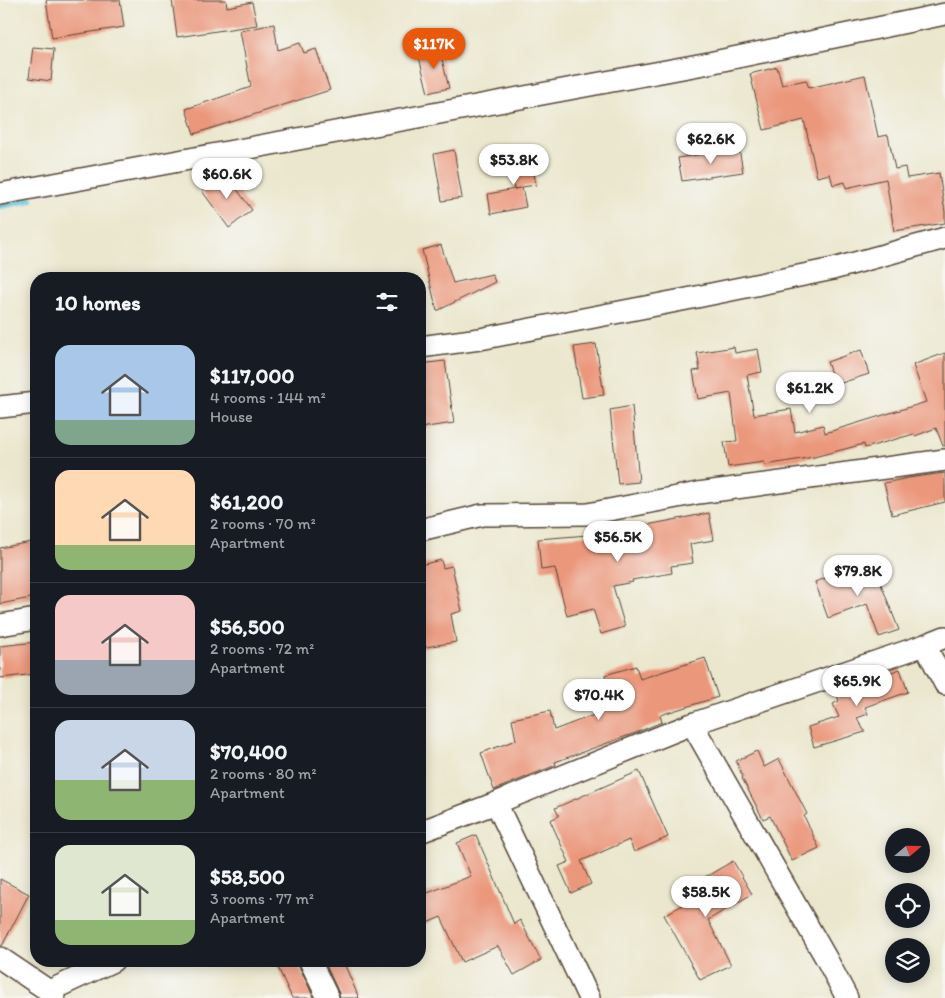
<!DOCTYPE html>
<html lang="en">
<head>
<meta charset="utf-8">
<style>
  :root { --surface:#171b24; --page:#20242c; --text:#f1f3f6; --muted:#9ea1a6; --line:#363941; --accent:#ea580c }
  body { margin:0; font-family:Itim,sans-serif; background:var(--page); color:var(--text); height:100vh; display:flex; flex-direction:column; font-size:19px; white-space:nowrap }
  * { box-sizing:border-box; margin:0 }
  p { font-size:16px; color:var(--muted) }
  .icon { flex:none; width:28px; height:28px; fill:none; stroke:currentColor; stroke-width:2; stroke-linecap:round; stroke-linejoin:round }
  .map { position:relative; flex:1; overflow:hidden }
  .panel { position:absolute; left:30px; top:272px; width:396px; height:695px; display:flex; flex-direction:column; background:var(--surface); border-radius:20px; box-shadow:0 2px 12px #0003 }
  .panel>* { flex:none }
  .needle { width:32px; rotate:70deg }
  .tools { position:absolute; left:885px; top:828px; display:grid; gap:10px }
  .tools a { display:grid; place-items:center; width:45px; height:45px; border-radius:50%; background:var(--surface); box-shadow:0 2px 12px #0003; font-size:25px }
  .price { position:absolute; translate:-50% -42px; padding:0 11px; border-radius:18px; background:#fff; color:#222; font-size:16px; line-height:32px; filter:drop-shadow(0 1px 2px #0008) }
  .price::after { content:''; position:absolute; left:50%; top:30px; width:15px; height:11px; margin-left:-8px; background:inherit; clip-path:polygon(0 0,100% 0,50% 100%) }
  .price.current { background:var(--accent); color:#fff }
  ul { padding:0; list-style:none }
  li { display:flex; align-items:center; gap:15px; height:125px; padding:0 25px }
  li+li { border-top:1px solid var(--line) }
  li span { display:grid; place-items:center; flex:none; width:140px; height:100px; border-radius:15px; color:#555 }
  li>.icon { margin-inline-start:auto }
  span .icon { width:60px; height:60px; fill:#fffc; stroke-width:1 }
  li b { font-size:21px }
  h2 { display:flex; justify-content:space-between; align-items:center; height:60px; padding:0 25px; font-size:21px }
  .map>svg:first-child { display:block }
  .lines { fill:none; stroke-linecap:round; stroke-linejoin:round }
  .stream { stroke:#57bed5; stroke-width:8 }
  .building { fill:#eb977b }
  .minor-casing { stroke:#554638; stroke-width:24 }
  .minor { stroke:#fff; stroke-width:21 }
</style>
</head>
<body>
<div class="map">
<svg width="945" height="998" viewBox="0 0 945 998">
  <rect width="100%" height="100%" fill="#f6f6f2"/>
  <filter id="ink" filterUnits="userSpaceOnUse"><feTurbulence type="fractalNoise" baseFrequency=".02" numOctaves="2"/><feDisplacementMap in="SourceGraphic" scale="10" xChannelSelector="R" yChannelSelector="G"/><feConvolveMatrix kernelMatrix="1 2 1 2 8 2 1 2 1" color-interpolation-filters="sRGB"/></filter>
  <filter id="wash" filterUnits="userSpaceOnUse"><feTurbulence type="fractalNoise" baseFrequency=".0096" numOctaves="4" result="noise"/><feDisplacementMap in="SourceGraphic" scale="20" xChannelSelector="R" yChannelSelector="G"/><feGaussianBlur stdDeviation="1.12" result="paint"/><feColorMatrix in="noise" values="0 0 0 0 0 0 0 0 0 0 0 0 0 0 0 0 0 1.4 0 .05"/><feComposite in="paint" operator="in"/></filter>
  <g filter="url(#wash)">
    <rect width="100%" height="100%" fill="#ebe7ce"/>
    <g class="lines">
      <path class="stream" d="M0,205L30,199"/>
    </g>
    <g id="blocks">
      <path class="building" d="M46,0H120L124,27L52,38Z
        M172,0H226L227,7L252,2L257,25L177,37Z
        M274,24L278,50L300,43L304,53L316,49L330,90L194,134L186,109L251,87L240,31Z
        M33,47L54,49L51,81L29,78Z
        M439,47L449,88L428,93L418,53Z
        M777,67L782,85L806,80L809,88L865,75L878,137L888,135L895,169L905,167L907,178L939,173L945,212V223L894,231L886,179L846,188L845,182L833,185L830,174L817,177L804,120L764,130L750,74Z
        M739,148L743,172L682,181L678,158Z
        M454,150L462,198L442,201L434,154Z
        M531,155L536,185L522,187L526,207L491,214L488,194L520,188L514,189L509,158Z
        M225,173L252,210L229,228L202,191Z
        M441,245L453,283L492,274L495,282L437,311L422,250Z
        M596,344L604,395L582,398L574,347Z
        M734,347L735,353L758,349L762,372L747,375L754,415L791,409L795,432L823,425L825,433L926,402L913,365L945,353V446H943L936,428L915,436L914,434L865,448L864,444L814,457L765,465L764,462L728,467L724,442L737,441L731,393L698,399L693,371L700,370L697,353Z
        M861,350L869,374L835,385L827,362Z
        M445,361L454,423L420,428V364Z
        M632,406L639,482L618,484L610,410Z
        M945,473V502L892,515L884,483L908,478Z
        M709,513L714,540L690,544L693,563L671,566L672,573L632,580L633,582L613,586L625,627L601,634L593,609L567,616L555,568L541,570L538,539L588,535V536L621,529V530Z
        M36,541V597L0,604V548Z
        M441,560L443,568L452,566L462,611L451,614L456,642L420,648V565Z
        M873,564L899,630L879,637L867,604L828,618L815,582L845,571L846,574Z
        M36,642V674L0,678V646Z
        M705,658L718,697L660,715L662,722L635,733L555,762L556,765L494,790L481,753L516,740L512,719L550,711L554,730L615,707L605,675L636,666L640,679Z
        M900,669L908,692L865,707L868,714L857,718L865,732L814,747L808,727L839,717L833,704L839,701L836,692Z
        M757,751L764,767L779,759L807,814L804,816L819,848L792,861L770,816L763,819L742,778L743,777L736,761Z
        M639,771L668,837L634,852L629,840L581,861L591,884L571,893L559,866L569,862L550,820L559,816L555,808Z
        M476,835L514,924L520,920L541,960L514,975L498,946L462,962L441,917L420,926V896L471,876L457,843Z
        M733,861L752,894L708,920L731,965L700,980L664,915L683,905L676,894Z
        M0,879L29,894L2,946H0Z
        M275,961H298L299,966L314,998H292Z
        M324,961H343L359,998H340L339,993Z"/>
    </g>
  </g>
  <g filter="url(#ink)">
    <use href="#blocks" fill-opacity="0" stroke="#554638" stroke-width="1"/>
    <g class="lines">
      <g class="minor-casing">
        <path id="minor" d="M0,194L704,64L945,14
          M420,347L480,339L687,299L833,269L945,238
          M0,407L36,403
          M420,530L482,515L588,514L698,493L945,460
          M0,625L36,619
          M925,645L945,684
          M692,724L826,958L847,998
          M496,803L589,998
          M420,832L496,803L692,724L925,645L945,637
          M0,958L49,991L54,998
          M310,961L328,998
          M49,991L113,961"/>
      </g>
      <use href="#minor" class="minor"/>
    </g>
  </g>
</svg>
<div class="tools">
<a><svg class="needle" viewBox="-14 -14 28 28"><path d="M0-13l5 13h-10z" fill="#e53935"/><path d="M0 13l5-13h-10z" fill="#9ea1a6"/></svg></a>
<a><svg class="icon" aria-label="locate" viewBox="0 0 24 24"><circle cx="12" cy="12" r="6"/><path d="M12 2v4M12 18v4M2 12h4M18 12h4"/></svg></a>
<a><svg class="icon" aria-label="layers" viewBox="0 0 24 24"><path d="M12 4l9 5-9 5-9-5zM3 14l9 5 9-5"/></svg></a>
</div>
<b class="price current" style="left:434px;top:70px">$117K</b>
<b class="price" style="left:711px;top:165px">$62.6K</b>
<b class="price" style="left:514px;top:186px">$53.8K</b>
<b class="price" style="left:227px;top:200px">$60.6K</b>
<b class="price" style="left:810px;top:414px">$61.2K</b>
<b class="price" style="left:618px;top:563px">$56.5K</b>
<b class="price" style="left:858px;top:597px">$79.8K</b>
<b class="price" style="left:857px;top:707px">$65.9K</b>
<b class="price" style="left:599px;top:721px">$70.4K</b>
<b class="price" style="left:706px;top:918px">$58.5K</b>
<section class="panel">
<h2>10 homes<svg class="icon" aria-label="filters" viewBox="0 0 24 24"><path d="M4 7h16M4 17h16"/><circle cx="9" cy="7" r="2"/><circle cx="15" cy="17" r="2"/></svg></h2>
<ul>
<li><span style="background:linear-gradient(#a9c7e8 75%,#7fa58c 0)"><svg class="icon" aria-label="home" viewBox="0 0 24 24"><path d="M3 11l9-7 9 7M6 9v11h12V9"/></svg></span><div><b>$117,000</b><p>4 rooms · 144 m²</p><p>House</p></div></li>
<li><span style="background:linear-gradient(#ffd9b3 75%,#8fb573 0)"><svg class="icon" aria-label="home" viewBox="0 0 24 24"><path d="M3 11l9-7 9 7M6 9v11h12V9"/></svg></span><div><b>$61,200</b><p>2 rooms · 70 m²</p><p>Apartment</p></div></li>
<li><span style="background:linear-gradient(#f6c9c9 65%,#9aa5b1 0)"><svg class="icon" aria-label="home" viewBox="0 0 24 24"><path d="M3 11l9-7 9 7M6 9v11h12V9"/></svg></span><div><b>$56,500</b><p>2 rooms · 72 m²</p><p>Apartment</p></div></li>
<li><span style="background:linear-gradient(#c9d6e8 60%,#8fb573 0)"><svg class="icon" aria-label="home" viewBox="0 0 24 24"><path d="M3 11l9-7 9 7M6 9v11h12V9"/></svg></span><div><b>$70,400</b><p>2 rooms · 80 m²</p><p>Apartment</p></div></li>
<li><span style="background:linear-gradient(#dfe7d0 75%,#8fb573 0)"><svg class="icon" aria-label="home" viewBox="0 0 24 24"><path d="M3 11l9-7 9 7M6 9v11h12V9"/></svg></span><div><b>$58,500</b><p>3 rooms · 77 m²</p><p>Apartment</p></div></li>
</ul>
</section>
</div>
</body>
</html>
